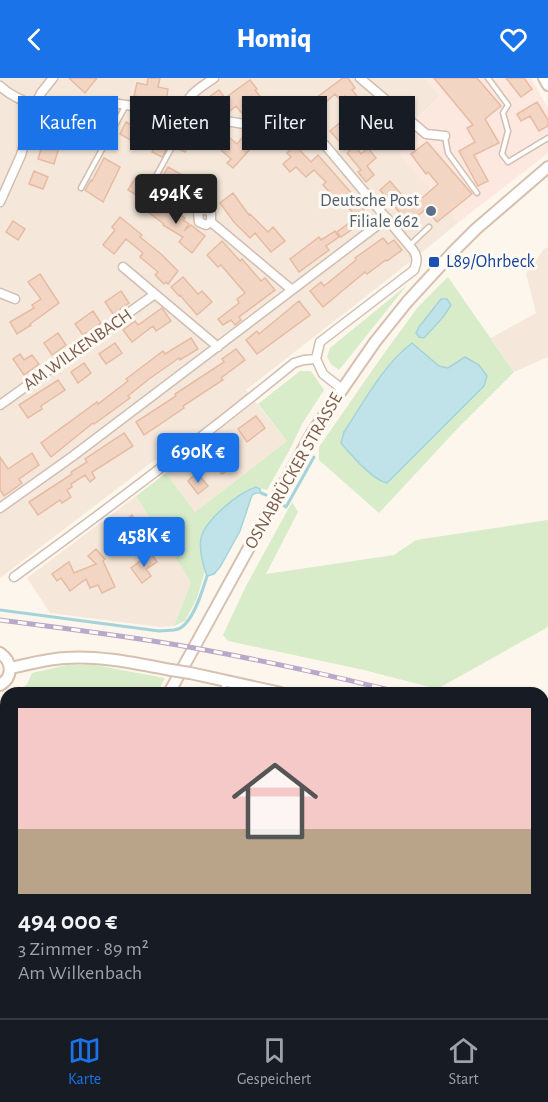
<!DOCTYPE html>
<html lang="de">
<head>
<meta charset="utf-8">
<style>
  :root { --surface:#171b24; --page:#242831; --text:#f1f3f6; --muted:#9ea1a6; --line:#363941; --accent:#1a73e8 }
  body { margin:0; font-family:"Alegreya Sans",sans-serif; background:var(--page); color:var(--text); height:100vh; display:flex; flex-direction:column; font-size:22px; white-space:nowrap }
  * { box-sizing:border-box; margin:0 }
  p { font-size:20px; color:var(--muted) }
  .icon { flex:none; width:33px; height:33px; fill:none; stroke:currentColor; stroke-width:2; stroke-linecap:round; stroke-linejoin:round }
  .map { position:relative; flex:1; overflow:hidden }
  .drawer { position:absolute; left:0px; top:609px; width:549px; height:332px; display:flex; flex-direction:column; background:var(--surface); border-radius:18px 18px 0 0; box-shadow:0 2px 4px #0004 }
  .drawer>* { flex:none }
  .guide { position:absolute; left:18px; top:18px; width:513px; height:54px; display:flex; gap:12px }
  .price { position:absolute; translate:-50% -51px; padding:0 14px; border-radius:6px; background:var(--accent); color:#fff; font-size:20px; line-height:39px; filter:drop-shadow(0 2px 3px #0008) }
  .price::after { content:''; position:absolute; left:50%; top:36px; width:18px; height:14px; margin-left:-9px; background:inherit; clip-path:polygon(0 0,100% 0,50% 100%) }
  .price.on { background:#222; color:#fff }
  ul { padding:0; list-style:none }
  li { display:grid; align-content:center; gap:12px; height:318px; padding:0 18px }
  li span { display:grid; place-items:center; height:186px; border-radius:0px; color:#555 }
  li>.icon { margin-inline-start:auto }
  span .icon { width:108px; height:108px; fill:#fffc; stroke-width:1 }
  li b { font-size:26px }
  .tag { padding:0 21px; border-radius:0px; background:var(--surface); box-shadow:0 2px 4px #0004; font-size:21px; line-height:54px }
  .tag.on { background:var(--accent); color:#fff }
  header { display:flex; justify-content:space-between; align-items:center; height:78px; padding:0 18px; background:var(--accent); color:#fff; font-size:27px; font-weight:800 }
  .tab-bar { display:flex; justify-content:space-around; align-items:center; height:84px; border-top:2px solid var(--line); background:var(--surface); font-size:16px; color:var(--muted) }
  .tab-bar a { display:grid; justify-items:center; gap:3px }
  .tab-bar .on { color:var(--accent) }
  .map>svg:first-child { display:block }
  .residential { fill:#f5e8da }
  .commercial { fill:#fde8e0 }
  .green { fill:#d8ecc9 }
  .water { fill:#bfe3e8; stroke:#a5d3da; stroke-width:1.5 }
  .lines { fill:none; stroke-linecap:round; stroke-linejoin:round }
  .stream { stroke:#a5d3da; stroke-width:3 }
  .building { fill:#f3d5c3; stroke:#e6bba3; stroke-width:1.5 }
  .lane-casing { stroke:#d1beb0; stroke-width:7 }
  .street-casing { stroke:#d1beb0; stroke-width:11 }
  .secondary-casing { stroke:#d6c0b0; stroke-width:14 }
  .lane { stroke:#fff; stroke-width:4 }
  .street { stroke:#fff; stroke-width:8 }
  .secondary { stroke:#fff; stroke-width:10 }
  .rail-casing { stroke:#b9a8c9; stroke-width:5 }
  .rail { stroke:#fffaf3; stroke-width:3; stroke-dasharray:9; stroke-linecap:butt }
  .secondary-bridge-casing { stroke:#d6c0b0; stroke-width:14; stroke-linecap:butt }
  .secondary-bridge { stroke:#fff; stroke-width:10 }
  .service-dot { fill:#5c6f8a; stroke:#fffaf3; stroke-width:2 }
  .transit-dot { fill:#1a4fb4; stroke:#fffaf3; stroke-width:2 }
  .labels { text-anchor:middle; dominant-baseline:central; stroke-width:6; stroke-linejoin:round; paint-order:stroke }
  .service-label { font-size:18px; fill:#4e5e75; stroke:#fffaf3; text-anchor:end }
  .transit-label { font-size:18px; fill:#164399; stroke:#fffaf3; text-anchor:start }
  .street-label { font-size:18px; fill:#7a5c4d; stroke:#fffaf3 }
</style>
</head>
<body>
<header><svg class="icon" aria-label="back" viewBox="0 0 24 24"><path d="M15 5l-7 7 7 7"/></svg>Homiq<svg class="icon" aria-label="heart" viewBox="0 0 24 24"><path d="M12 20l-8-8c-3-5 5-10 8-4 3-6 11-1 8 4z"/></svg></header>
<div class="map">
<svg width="548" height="940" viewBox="0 0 548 940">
  <rect width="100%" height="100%" fill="#fdf6ec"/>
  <path class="residential" d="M0,0H425L440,18L410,47L421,58L400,76L459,144L420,176L246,312L287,363L195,434L156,381L0,500Z
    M548,169V279L514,294L491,260L536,235L526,196L544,171Z
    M136,418L191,504L174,548L160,549L50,535L27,500Z
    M543,861L548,864V940H260L264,934H543Z"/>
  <path class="commercial" d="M425,0H531L548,30V75L459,144L399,76L421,58L410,48L440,18Z"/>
  <path class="green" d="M448,199L514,294L458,350L379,435L319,382V369L385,274L418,229Z
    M407,207L339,292L331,286L327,279L330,270Z
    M300,293H311L324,312L302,346L289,373L267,412L256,409L248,412L234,421L211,443L204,453L201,469L205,493L197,520L185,543L174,548L191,504L136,418L166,395L195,434L287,363L258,326Z
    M292,424L298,434L266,496L394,477L416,462L548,442V549L437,611L364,592L228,563L223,557L246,508Z
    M67,587H95L165,600L157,615H18L27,606L32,595Z
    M543,753L548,754V864L543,860Z"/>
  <path class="water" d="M441,221H447L451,227L444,238L424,260L419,259L416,255L419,249Z
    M412,265L439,288L448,290L465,279L479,287L487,298L484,308L387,405C372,402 351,377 341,365L344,354C364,324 383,287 412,265Z
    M256,409L260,411L261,415H256L252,417L240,453L220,489L214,496L207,498C203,488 199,471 201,460C206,441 238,415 256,409Z"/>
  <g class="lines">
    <path class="stream" d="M261,415L266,417
      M280,425L286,429L314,379
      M0,532L159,553C165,552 173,553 178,551C193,546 203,511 207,498"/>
  </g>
  <path class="building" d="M69,0H97L85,15Z
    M148,0H160L158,9L168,11L166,24L134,18L137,5L147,7Z
    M343,0H348L355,10L352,12L360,22L353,28L345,18L340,22L335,16L319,30L323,35L305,49L298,48L290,39Z
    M434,0H477L501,28L485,41L499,65L474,77L488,103L478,108L459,73L475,64L467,50L473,47Z
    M506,0H524L532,11L521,19Z
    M250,2L257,11L255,12L272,33L263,40L257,32L246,40L236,28L230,33L226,27L219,32L209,19L219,12L225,20Z
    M377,23L394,42L395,40L408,50L400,60L387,51L386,52L380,47L384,42L372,28Z
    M537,24L548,42V48L539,53L530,38L521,43L517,36Z
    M101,36L102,49L88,51L87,37Z
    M342,43L351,52L339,63L330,53Z
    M126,44L140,52L134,64L120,56Z
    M166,48L176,53L162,79L152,74Z
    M187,51L201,58L196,69L189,66L185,74L176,70Z
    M223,54L237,66L242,60L252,69L233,90L227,85L231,81L213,65Z
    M427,64L472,116L437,144L426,131L409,145L380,112L390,103L412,129L438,106L428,94L426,96L411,76Z
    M43,65L59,69L54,86L38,81Z
    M295,67L311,84L318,77L360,125L371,144L365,148L363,144L341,159L337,154L357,139L337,118L335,120L323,107L326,104L314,92L306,99L296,89L290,94L283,86L291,79L287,75Z
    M355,68L361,76L368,70L376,80L367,88L374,97L366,104L358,94L361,92L347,75Z
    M104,80L120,89L103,124L85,112L91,102L92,103Z
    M168,89L182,97L180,100L182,102L177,110L161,101Z
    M34,93L48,99L43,111L29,106Z
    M198,97L214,108L206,120L190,109Z
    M136,99L148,106L140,119L128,112Z
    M233,115L249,137L250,136L268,154L273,149L285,163L271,174L255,155L250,160L234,144L220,125Z
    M153,121L171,134L173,132L185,140L183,142L189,146L184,153L191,147L205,158L192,175L179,164L183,159L163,147L164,146L144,131Z
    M120,139L142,157L140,159L161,176L178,193L168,206L166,204L164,206L155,197L158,194L140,179L143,175L126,161L114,176L103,167L115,152L112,149Z
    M13,143L25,151L18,162L6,154Z
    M335,153L339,159L326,168L329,172L299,194L290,181L319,159L321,162Z
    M383,160L388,166L394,162L402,172L387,183L386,182L367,196L365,194L323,229L310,213L321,204L324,208L356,182L355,180Z
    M222,163L240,183L242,181L261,203L265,200L275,212L239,239L241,242L235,247L231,242L223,247L218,241L239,225L237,221L245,215L221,187L218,189L207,177Z
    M40,196L59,225L30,246L31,247L17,256L10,244L34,230L32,227L41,221L28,204Z
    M183,199L198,216L202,213L212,224L197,237L180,217L179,218L171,209Z
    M121,213L129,225L113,236L105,224Z
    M299,223L310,237L257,276L246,262L257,253L259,256Z
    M162,230L171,243L156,253L153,248L132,264L123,252L135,243L138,247Z
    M93,233L101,245L83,257L75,246Z
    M58,255L66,267L52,277L44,265Z
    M191,260L198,271L180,282L179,280L149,301L128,318L130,320L94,346L93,345L51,379L41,365L97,324L98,326L128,303L126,301L163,273L165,276Z
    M115,265L122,275L106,286L99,276Z
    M236,271L245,282L221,300L223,302L183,328L184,330L144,357L136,344L176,318L175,316L224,284L222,281Z
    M20,276L24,282L32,277L39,286L24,297L13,281Z
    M84,285L91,295L78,305L71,294Z
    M58,302L65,312L41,328L42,331L28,340L19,327Z
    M256,338L265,350L247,364L238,351Z
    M124,355L133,368L92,394L95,400L90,404L85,397L71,406L72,409L67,412L71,419L62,425L60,422L38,437L29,424L72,396L71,394L87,384L85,381Z
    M32,375L39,387L19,401L22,405L4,418L0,412V379L8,391Z
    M222,376L232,389L222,396L212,383Z
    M197,395L208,408L198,416L188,403Z
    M132,437L141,451L147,447L159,464L150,470L138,453L129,460L119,447Z
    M96,471L105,481L103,483L115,509L102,515L98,507L90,510L86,501L70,513L61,500L57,503L52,496L69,484L74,495L96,486L88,478Z
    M151,475L157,484L146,491L151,498L142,505L131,490Z"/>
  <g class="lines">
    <g class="lane-casing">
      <path id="lane" d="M488,0L508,27L503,35L508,53L502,76L508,84L548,60
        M445,59L448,75L477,115
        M81,110L126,27
        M149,119L155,100L189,38
        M410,167L429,149
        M220,615L223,611L225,606
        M543,703L548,707"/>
    </g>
    <g class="street-casing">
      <path id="street" d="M360,0L426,56L445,58
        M0,8C10,17 22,23 35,27L104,24L126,27L307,56L325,67L413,172C418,179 417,184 414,192L320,264L316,281L323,296L342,311
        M181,36C189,15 197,12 214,0
        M0,124L21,77L35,27L41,15L53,0
        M211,144L206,147L199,144L198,134L205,131L211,135V144L292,212
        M123,189L155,216
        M0,215L15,221
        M0,327L155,216L218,269
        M0,430L73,378L387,140
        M14,499C109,430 203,359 294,285L304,282L316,281
        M543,924L548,928
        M354,940H363
        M430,940L436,934"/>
    </g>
    <g class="secondary-casing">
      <path id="secondary" d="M544,0L548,7
        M0,575C13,584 13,599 0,607
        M10,590C29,586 47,581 65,580C98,577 139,586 171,592
        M190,595L281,615
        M169,615L312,355L375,264L407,224L453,174L476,151L548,89
        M0,672L6,681
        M543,679L548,681"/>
    </g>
    <use href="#lane" class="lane"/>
    <use href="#street" class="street"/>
    <use href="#secondary" class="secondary"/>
    <g class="rail-casing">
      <path id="rail" d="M0,542C68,551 137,559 205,572C271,584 337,599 402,615
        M543,649L548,650"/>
    </g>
    <use href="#rail" class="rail"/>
    <g class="secondary-bridge-casing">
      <path id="secondary-bridge" d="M171,592L190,595"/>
    </g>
    <use href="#secondary-bridge" class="secondary-bridge"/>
  </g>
  <circle class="service-dot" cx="431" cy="133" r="6"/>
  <rect class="transit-dot" x="428" y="178" width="12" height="12" rx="3"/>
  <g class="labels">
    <g class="service-label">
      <text x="419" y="123">Deutsche Post<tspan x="419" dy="21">Filiale 662</tspan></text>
    </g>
    <g class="transit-label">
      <text x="446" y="184">L89/Ohrbeck</text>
    </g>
    <g class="street-label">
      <text transform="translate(78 272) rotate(-35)">AM WILKENBACH</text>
      <text transform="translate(294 393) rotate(-60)">OSNABRÜCKER STRASSE</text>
    </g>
  </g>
</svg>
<b class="price on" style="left:176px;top:147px">494K €</b>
<b class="price" style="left:198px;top:406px">690K €</b>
<b class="price" style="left:144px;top:490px">458K €</b>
<div class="guide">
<a class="tag on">Kaufen</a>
<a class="tag">Mieten</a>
<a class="tag">Filter</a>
<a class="tag">Neu</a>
</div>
<section class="drawer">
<ul>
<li><span style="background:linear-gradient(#f6c9c9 65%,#b9a48a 0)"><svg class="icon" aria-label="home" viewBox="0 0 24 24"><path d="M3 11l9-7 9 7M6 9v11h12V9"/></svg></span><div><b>494 000 €</b><p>3 Zimmer · 89 m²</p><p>Am Wilkenbach</p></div></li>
</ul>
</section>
</div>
<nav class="tab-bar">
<a class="on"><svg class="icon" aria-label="map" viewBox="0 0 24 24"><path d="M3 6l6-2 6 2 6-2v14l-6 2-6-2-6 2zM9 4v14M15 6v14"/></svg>Karte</a>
<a><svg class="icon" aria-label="saved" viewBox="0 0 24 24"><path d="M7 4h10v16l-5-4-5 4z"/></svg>Gespeichert</a>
<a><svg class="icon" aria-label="home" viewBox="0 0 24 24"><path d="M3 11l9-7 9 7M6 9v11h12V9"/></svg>Start</a>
</nav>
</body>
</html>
